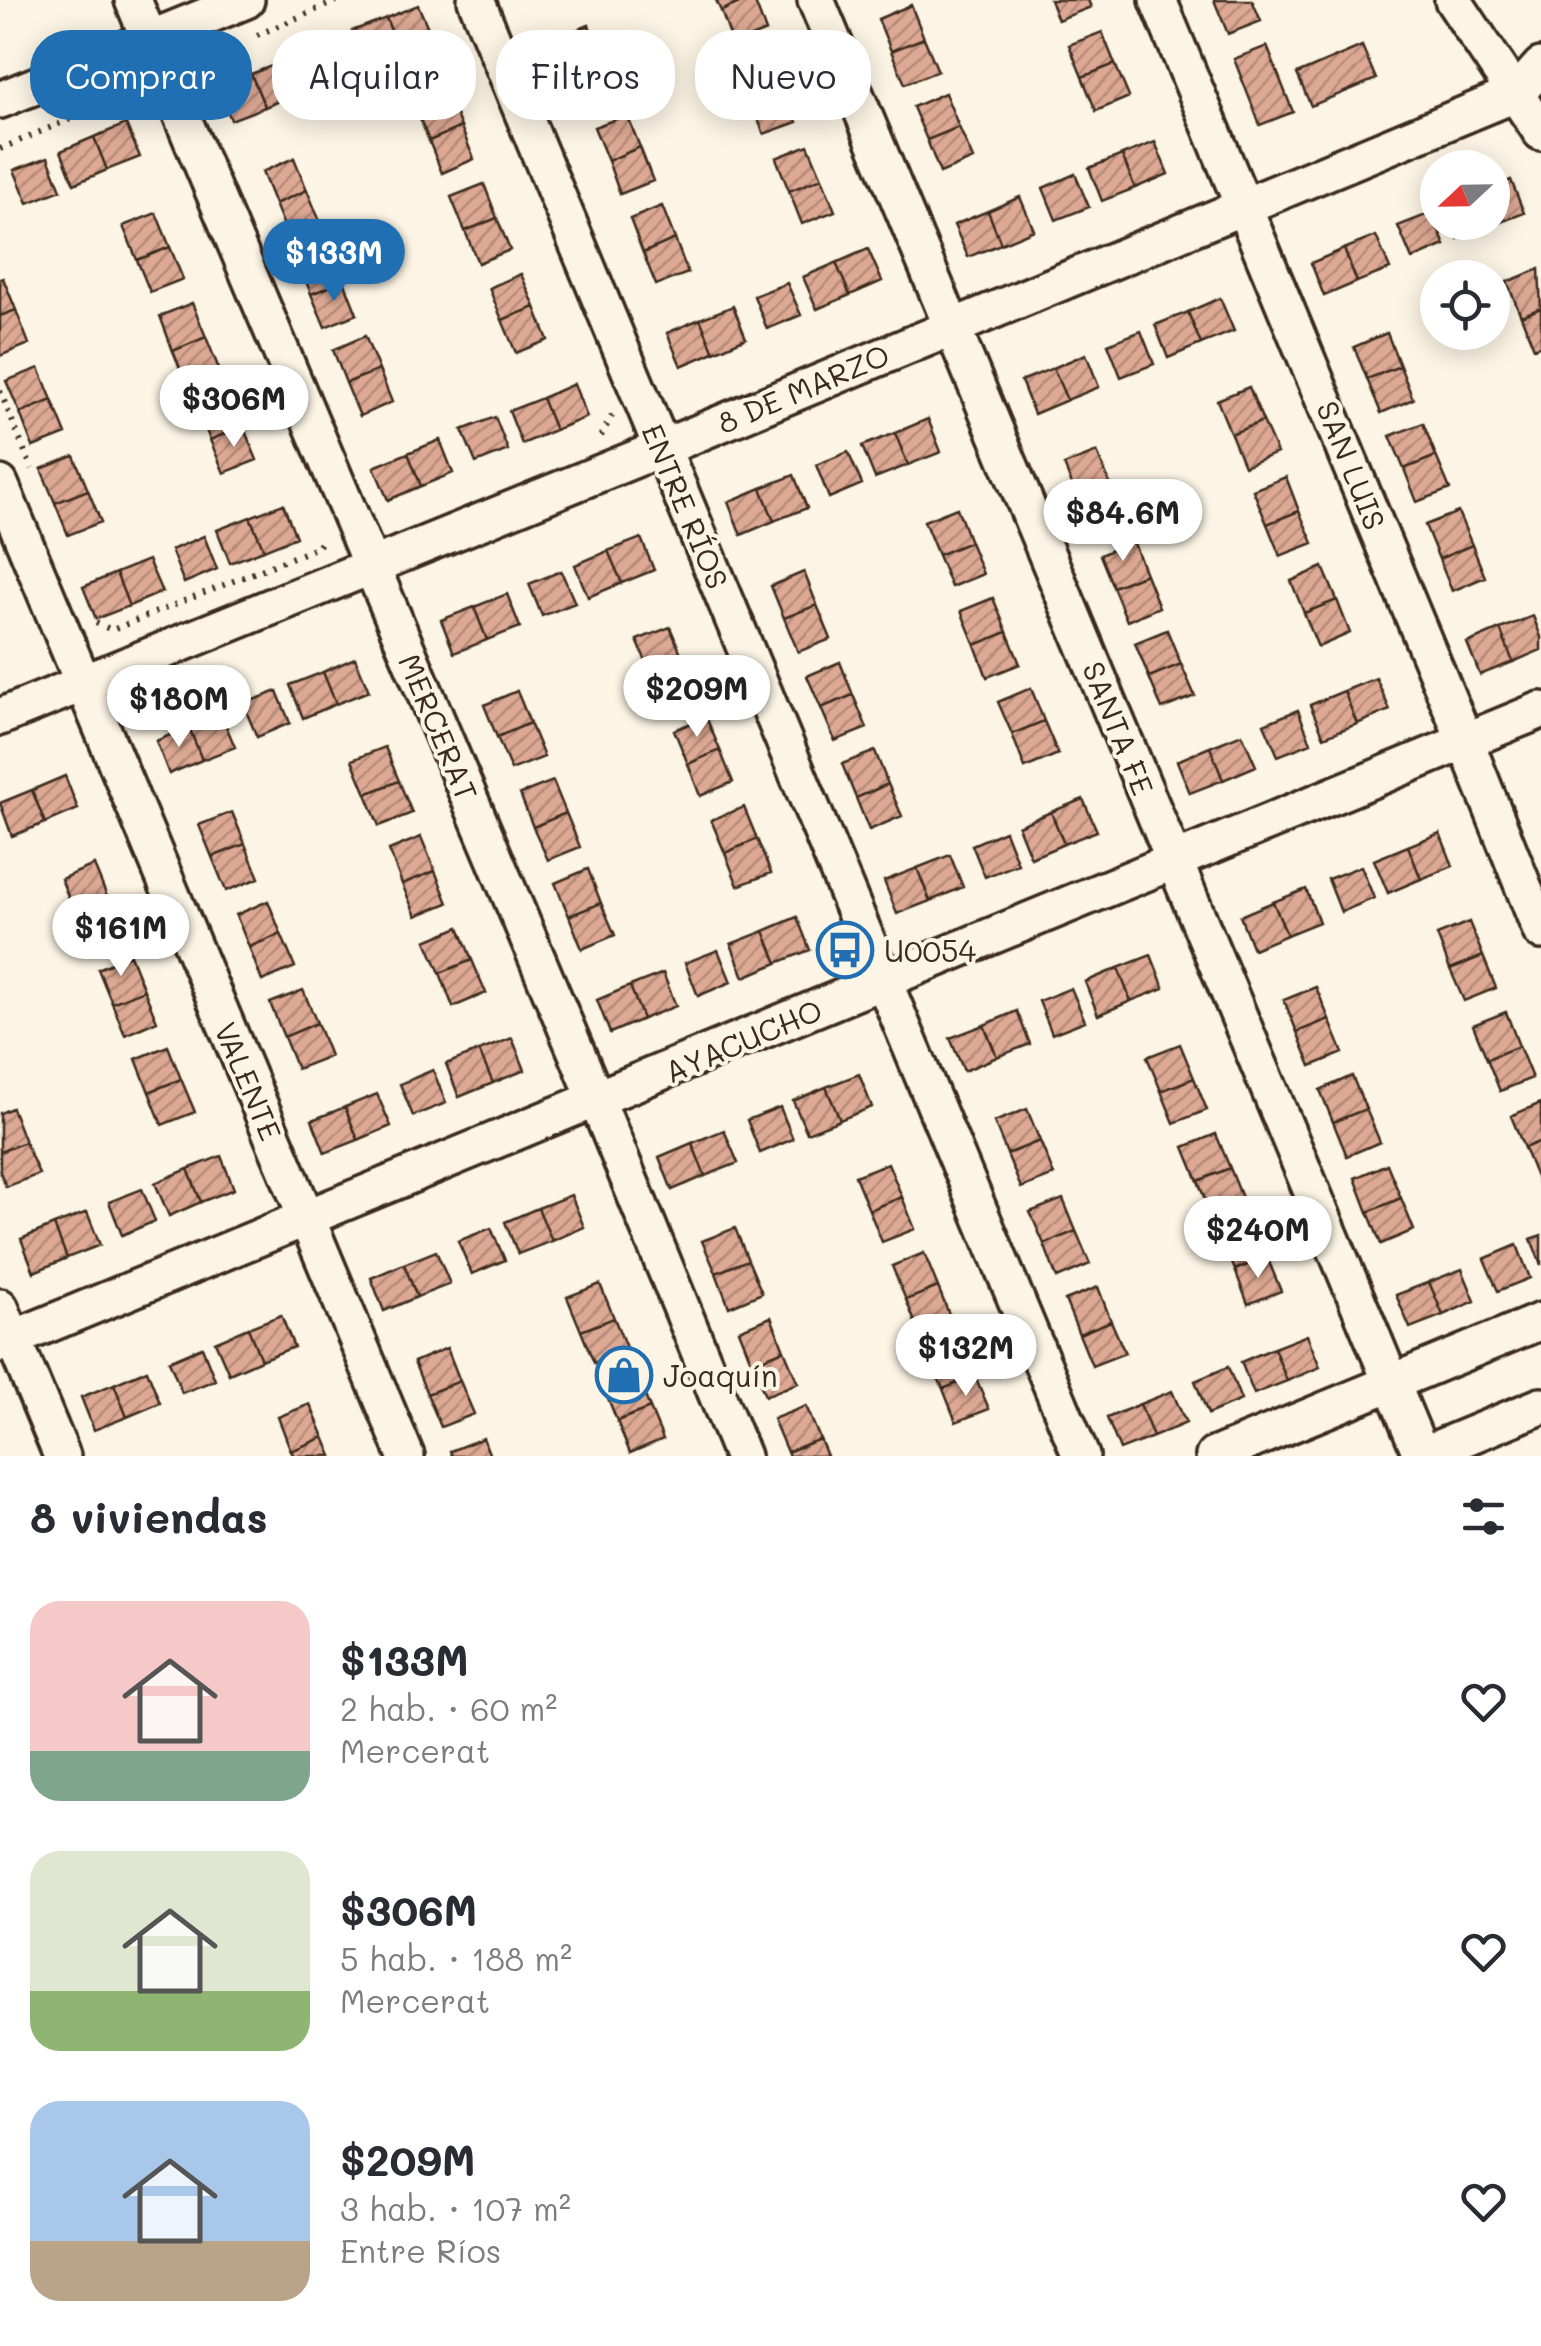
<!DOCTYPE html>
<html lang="es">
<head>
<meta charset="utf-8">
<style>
  :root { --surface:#fff; --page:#f2f2f3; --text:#2b2b33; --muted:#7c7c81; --accent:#1f6fb2 }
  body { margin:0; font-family:Mali,sans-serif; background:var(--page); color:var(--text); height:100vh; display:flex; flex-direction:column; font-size:38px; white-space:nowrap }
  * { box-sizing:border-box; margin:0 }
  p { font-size:32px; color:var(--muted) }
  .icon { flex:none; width:55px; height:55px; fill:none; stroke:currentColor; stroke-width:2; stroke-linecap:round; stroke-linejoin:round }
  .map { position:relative; height:1456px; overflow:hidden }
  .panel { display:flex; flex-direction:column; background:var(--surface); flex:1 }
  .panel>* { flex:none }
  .top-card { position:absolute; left:30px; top:30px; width:1000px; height:90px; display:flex; gap:20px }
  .needle { width:65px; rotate:248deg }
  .tools { position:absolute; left:1420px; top:150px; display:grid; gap:20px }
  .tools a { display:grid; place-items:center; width:90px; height:90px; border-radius:50%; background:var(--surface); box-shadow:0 5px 25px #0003; font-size:50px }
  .price { position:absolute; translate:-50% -85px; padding:0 22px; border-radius:35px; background:#fff; color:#222; font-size:32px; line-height:65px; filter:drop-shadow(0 2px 5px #0008) }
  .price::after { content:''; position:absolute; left:50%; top:60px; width:30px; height:22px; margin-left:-15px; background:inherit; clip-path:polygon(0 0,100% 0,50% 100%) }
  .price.on { background:var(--accent); color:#fff }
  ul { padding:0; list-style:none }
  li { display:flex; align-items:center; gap:30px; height:250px; padding:0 30px }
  li span { display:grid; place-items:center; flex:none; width:280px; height:200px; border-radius:30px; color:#555 }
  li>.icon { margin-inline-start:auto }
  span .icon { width:120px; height:120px; fill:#fffc; stroke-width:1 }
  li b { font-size:42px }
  h2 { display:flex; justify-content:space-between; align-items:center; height:120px; padding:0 30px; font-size:42px }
  .pill { padding:0 35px; border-radius:40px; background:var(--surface); box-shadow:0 5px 25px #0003; font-size:35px; line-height:90px }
  .pill.on { background:var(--accent); color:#fff }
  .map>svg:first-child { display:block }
  .building { fill:url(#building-hatch); stroke:#3b2a1e; stroke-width:2.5 }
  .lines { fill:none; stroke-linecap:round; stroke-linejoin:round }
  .minor-casing { stroke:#3b2a1e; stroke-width:42 }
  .path { stroke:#3b2a1e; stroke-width:6; stroke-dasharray:2.5 8; stroke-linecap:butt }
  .minor { stroke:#fcf5e5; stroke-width:35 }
  .labels { text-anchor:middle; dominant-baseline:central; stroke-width:8; stroke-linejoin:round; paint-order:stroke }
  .street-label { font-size:30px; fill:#3b2a1e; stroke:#fcf5e5 }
  .poi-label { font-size:30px; fill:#3b2a1e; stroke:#fcf5e5; text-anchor:start }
</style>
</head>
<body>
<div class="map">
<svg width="1541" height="1456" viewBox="0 0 1541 1456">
  <defs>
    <pattern id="building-hatch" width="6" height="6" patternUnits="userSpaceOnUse" patternTransform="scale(2.5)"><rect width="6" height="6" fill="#dea994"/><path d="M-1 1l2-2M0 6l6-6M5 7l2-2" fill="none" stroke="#b58a78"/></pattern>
  </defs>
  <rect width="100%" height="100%" fill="#fcf5e5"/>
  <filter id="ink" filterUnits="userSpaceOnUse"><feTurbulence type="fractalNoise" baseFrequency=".01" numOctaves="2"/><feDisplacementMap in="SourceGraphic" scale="20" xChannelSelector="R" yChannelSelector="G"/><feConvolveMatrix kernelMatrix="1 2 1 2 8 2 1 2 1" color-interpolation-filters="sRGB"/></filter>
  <g filter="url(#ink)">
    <path class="building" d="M716,0H746L721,11Z
      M746,0H754L766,31L733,44L721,11Z
      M1050,0H1088L1091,7L1058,20Z
      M1214,0H1252L1261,21L1228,34Z
      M418,5L432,37L399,51L386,18Z
      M911,5L924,38L891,51L878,19Z
      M386,18L399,51L366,64L352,31Z
      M589,25L602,58L570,72L557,38Z
      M1102,32L1115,64L1082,77L1069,45Z
      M339,37L352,70L319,84L306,51Z
      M924,38L938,71L905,84L891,51Z
      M1267,46L1293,112L1260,125L1234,59Z
      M1362,46L1376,79L1311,106L1297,74Z
      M770,55L783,88L751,102L737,68Z
      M602,58L615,91L583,104L570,72Z
      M284,61L297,93L265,107L251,74Z
      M1115,64L1129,97L1096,111L1082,77Z
      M251,74L265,107L231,120L218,88Z
      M783,88L797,122L764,134L751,102Z
      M447,93L461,127L429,141L415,107Z
      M945,93L959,127L927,140L913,107Z
      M627,115L640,147L608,161L594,127Z
      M126,124L140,157L107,170L94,137Z
      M461,127L474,159L442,173L429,141Z
      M959,127L973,159L940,173L927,140Z
      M94,137L107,170L74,184L61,151Z
      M1155,142L1168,174L1135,188L1122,155Z
      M808,145L822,178L789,191L776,158Z
      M640,147L653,181L620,194L608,161Z
      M1122,155L1135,188L1102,201L1089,168Z
      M48,157L61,190L28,203L14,170Z
      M294,158L307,190L275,204L262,172Z
      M1075,174L1089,207L1056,220L1043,188Z
      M822,178L835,211L802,224L789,191Z
      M1511,180L1524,213L1491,226L1492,188Z
      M484,184L497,218L465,231L451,197Z
      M307,190L321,224L289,238L275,204Z
      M1020,197L1034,230L1001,244L988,211Z
      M662,206L675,239L643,253L630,219Z
      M988,211L1001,244L968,257L954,225Z
      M156,213L170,247L137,260L123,226Z
      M1431,213L1445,245L1412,259L1398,226Z
      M497,218L510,250L478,263L465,231Z
      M1451,222H1490L1491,226L1458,239Z
      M1376,236L1390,269L1357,282L1344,249Z
      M675,239L688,273L656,285L643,253Z
      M170,247L183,279L150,292L137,260Z
      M330,248L344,281L311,294L298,261Z
      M868,249L882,281L850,295L836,263Z
      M1344,249L1357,282L1324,296L1311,263Z
      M836,263L850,295L817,309L803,277Z
      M1539,269L1541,308L1521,316L1507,282Z
      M521,274L535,307L502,320L489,288Z
      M3,278L16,310L0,316V279Z
      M344,281L357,314L325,327L311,294Z
      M787,283L801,315L767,329L754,296Z
      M1220,298L1234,331L1201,344L1188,312Z
      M192,303L206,337L173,351L160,316Z
      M733,306L746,338L714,352L700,319Z
      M535,307L548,340L516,353L502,320Z
      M1541,308V345L1534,348L1521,316Z
      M16,310L29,344L0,356V316Z
      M1188,312L1201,344L1168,358L1155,325Z
      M700,319L714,352L681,366L667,333Z
      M1141,331L1154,364L1121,377L1108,344Z
      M1387,333L1400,366L1367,379L1354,347Z
      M365,336L379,370L346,383L333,350Z
      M206,337L219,369L186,383L173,351Z
      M1086,354L1099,387L1067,400L1053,368Z
      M1400,366L1413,399L1381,413L1367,379Z
      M39,368L52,400L20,413L6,381Z
      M1053,368L1067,400L1034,414L1021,381Z
      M379,370L392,402L360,416L346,383Z
      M574,384L587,417L555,430L542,398Z
      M1249,387L1263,421L1231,434L1217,400Z
      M230,394L243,426L210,440L197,407Z
      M542,398L555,430L522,444L509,411Z
      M52,400L66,434L33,447L20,413Z
      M495,417L508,450L476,463L462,430Z
      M928,419L941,452L908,465L895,433Z
      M1263,421L1277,453L1244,466L1231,434Z
      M1423,423L1436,456L1404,469L1390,436Z
      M243,426L257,460L224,473L210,440Z
      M895,433L908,465L875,478L862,446Z
      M440,440L453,473L421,486L408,453Z
      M848,452L862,484L829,498L816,465Z
      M1097,452L1110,484L1077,497L1064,465Z
      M408,453L421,486L388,500L374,467Z
      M74,456L88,490L55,503L41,469Z
      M1436,456L1450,489L1417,502L1404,469Z
      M794,475L807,508L774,521L761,488Z
      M1286,477L1299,511L1267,524L1253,490Z
      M1110,484L1123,518L1091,531L1077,497Z
      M761,488L774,521L741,535L728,502Z
      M88,490L101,522L68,535L55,503Z
      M283,504L296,537L264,550L250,517Z
      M957,508L970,542L938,555L924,521Z
      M1299,511L1313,543L1280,556L1267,524Z
      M1458,512L1472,545L1439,559L1425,525Z
      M250,517L264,550L230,563L217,530Z
      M204,536L217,569L184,583L171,550Z
      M641,538L654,570L622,583L608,551Z
      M1133,541L1146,574L1113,587L1100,555Z
      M970,542L983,574L951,587L938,555Z
      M1472,545L1485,577L1452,591L1439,559Z
      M608,551L622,583L588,597L575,565Z
      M148,560L162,592L129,606L116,573Z
      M1323,567L1337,600L1304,613L1291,581Z
      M561,571L575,603L542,616L529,584Z
      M804,572L817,605L784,618L771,586Z
      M116,573L129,606L96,619L83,587Z
      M1146,574L1159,607L1127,621L1113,587Z
      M507,594L520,627L487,640L474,607Z
      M993,598L1007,632L975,645L961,611Z
      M1337,600L1350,633L1318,647L1304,613Z
      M817,605L831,639L798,652L784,618Z
      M474,607L487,640L454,653L441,620Z
      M1533,616L1541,637V650L1513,662L1500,629Z
      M670,627L684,661L651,674L637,640Z
      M1500,629L1513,662L1480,675L1467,643Z
      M1167,630L1181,664L1149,677L1135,643Z
      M1007,632L1020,664L987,677L975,645Z
      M355,658L369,691L336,704L323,672Z
      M684,661L697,693L664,706L651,674Z
      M840,662L853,695L821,708L807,676Z
      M1181,664L1195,696L1162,709L1149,677Z
      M323,672L336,704L303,718L290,685Z
      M1376,678L1390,710L1357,724L1344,691Z
      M1031,688L1044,721L1012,734L998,702Z
      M277,691L290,723L257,737L243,704Z
      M517,691L530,723L497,737L484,705Z
      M1344,691L1357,724L1324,737L1310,705Z
      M853,695L867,728L835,741L821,708Z
      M1298,710L1311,743L1278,756L1264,724Z
      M221,714L235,747L202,760L189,727Z
      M706,717L720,750L688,764L674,730Z
      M1044,721L1058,754L1025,768L1012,734Z
      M530,723L544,757L511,770L497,737Z
      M189,727L202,760L169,774L156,741Z
      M1242,734L1256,766L1223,780L1210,747Z
      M385,747L399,781L366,794L352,760Z
      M1210,747L1223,780L1190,793L1177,761Z
      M720,750L733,782L700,796L688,764Z
      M875,751L888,784L856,798L842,764Z
      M65,776L78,809L45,823L32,790Z
      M399,781L412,813L379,826L366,794Z
      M553,781L566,813L533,827L520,794Z
      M888,784L902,816L869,830L856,798Z
      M32,790L45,823L12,836L0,803Z
      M1083,799L1097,831L1064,844L1051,812Z
      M744,807L757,839L725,853L711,820Z
      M232,812L245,844L212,857L199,825Z
      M1051,812L1064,844L1031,858L1018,826Z
      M566,813L580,847L548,860L533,827Z
      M1005,831L1018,864L985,877L972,845Z
      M1440,833L1453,866L1421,879L1408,846Z
      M421,837L435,871L402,884L389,850Z
      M757,839L771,873L738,886L725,853Z
      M245,844L259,878L226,891L212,857Z
      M1408,846L1421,879L1388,893L1374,860Z
      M950,855L963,887L930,901L917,868Z
      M94,865L108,899L75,913L61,879Z
      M1361,866L1374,898L1341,912L1328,879Z
      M917,868L930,901L897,914L884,881Z
      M588,869L601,903L569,916L555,883Z
      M435,871L448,903L416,916L402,884Z
      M1306,889L1319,922L1287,935L1273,902Z
      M108,899L121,931L88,945L75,913Z
      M268,901L281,934L249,947L236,915Z
      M1273,902L1287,935L1253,949L1240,916Z
      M601,903L615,935L582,949L569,916Z
      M797,917L810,950L777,963L764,931Z
      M1469,922L1483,956L1450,969L1437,935Z
      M459,927L472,960L440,973L426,941Z
      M764,931L777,963L744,977L731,944Z
      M281,934L295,967L262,981L249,947Z
      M718,950L731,982L698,996L685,963Z
      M130,955L144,990L112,1003L98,969Z
      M1151,955L1164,988L1131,1001L1118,968Z
      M1483,956L1496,988L1464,1001L1450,969Z
      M472,960L486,993L453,1007L440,973Z
      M1118,968L1131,1001L1098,1015L1085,982Z
      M663,973L676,1006L643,1019L630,986Z
      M630,986L643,1019L610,1033L597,1000Z
      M1316,987L1329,1019L1297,1032L1284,1000Z
      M1071,988L1085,1021L1052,1034L1039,1001Z
      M144,990L157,1021L125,1035L112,1003Z
      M303,990L317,1023L284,1037L270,1003Z
      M1017,1011L1030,1044L997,1057L984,1025Z
      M1506,1012L1519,1046L1487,1059L1473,1025Z
      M1329,1019L1343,1053L1311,1066L1297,1032Z
      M317,1023L330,1056L297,1069L284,1037Z
      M984,1025L997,1057L964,1071L950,1038Z
      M512,1038L525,1070L493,1083L479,1051Z
      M1180,1044L1194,1078L1161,1091L1147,1057Z
      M168,1046L181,1079L149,1092L136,1059Z
      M1519,1046L1532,1078L1500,1091L1487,1059Z
      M479,1051L493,1083L459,1097L446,1064Z
      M433,1070L446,1103L413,1116L400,1084Z
      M859,1074L872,1107L840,1120L826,1087Z
      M1352,1076L1366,1109L1333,1122L1320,1090Z
      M1194,1078L1207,1110L1174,1123L1161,1091Z
      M181,1079L195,1112L162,1125L149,1092Z
      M826,1087L840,1120L807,1133L793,1101Z
      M377,1094L391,1126L358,1140L345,1107Z
      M1541,1103V1141L1524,1148L1511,1116Z
      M345,1107L358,1140L325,1153L312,1120Z
      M780,1107L793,1139L760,1153L747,1120Z
      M12,1108L25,1142L0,1152V1113Z
      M1027,1109L1040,1141L1007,1154L994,1122Z
      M1366,1109L1380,1142L1347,1156L1333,1122Z
      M724,1130L738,1163L705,1176L692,1143Z
      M1216,1134L1230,1168L1198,1181L1184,1147Z
      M1040,1141L1054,1175L1021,1188L1007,1154Z
      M1541,1141V1180L1538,1182L1524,1148Z
      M25,1142L39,1174L6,1187L0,1172V1152Z
      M692,1143L705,1176L672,1190L659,1157Z
      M221,1156L234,1189L201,1202L188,1169Z
      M888,1163L902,1197L869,1210L855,1176Z
      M1387,1164L1401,1198L1368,1212L1355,1178Z
      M1230,1168L1243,1200L1210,1213L1198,1181Z
      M188,1169L201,1202L169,1216L155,1183Z
      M142,1189L155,1221L122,1235L109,1202Z
      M571,1195L584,1227L552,1241L538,1208Z
      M902,1197L915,1229L882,1242L869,1210Z
      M1401,1198L1414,1230L1381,1244L1368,1212Z
      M1063,1199L1076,1231L1044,1244L1030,1212Z
      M538,1208L552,1241L518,1254L505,1222Z
      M87,1212L100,1245L67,1258L54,1225Z
      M54,1225L67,1258L34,1272L21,1239Z
      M1254,1225L1267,1257L1235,1270L1221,1238Z
      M491,1228L505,1260L472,1274L458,1241Z
      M735,1228L748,1260L716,1273L702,1241Z
      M1076,1231L1090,1264L1057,1278L1044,1244Z
      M1541,1235V1265L1531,1239Z
      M1517,1245L1530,1278L1498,1291L1484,1259Z
      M436,1251L450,1284L417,1297L404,1264Z
      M924,1253L938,1287L906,1300L892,1266Z
      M1267,1257L1281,1291L1248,1304L1235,1270Z
      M748,1260L762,1293L729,1307L716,1273Z
      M404,1264L417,1297L384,1311L371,1278Z
      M1462,1269L1475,1301L1443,1315L1429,1282Z
      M1429,1282L1443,1315L1410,1328L1396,1295Z
      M600,1284L614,1318L581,1331L567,1297Z
      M938,1287L951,1319L919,1332L906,1300Z
      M1098,1287L1111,1321L1079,1334L1065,1300Z
      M281,1315L294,1347L261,1360L248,1328Z
      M771,1317L784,1350L752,1363L739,1330Z
      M614,1318L627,1350L594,1363L581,1331Z
      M1111,1321L1125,1353L1092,1366L1079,1334Z
      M248,1328L261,1360L229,1374L215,1342Z
      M1307,1335L1320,1367L1287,1381L1274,1348Z
      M962,1343L975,1376L943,1389L929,1357Z
      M202,1347L215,1380L182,1393L169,1361Z
      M447,1348L460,1381L427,1394L414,1362Z
      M1274,1348L1287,1381L1254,1394L1241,1362Z
      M784,1350L798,1383L765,1396L752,1363Z
      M640,1361L644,1370L636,1374L650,1408L617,1421L600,1378Z
      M1228,1367L1241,1400L1208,1414L1195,1381Z
      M147,1370L160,1403L127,1417L114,1384Z
      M975,1376L989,1409L956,1422L943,1389Z
      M460,1381L474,1414L441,1427L427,1394Z
      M114,1384L127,1417L94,1430L81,1397Z
      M1172,1391L1186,1423L1153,1437L1140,1404Z
      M310,1404L324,1437L291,1451L278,1417Z
      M1140,1404L1153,1437L1120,1450L1107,1418Z
      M806,1406L820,1439L787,1452L773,1419Z
      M650,1408L663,1439L630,1453L617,1421Z
      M324,1437L332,1456H294L291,1451Z
      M483,1438L490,1456H452L450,1451Z
      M820,1439L827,1456H789L787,1452Z"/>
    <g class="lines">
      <g class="minor-casing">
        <path id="minor" d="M133,0L597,1101L742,1456
          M476,0L1081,1456
          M816,0L1422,1456
          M1158,0L1466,743L1541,931
          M1453,0L1541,132
          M0,100L246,0
          M0,484L406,1456
          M0,717L662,448L1517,93L1541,66
          M0,1307L62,1456
          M0,1344L1541,710
          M1214,1456L1541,1321
          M1420,1456L1541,1406"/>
      </g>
      <path class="path" d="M257,35L339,0
        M199,80L226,48L241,42
        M0,149L115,100L145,112
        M0,391L32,469
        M601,436L614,412
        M96,623L112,630L318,547L325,537"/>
      <use href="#minor" class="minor"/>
    </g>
  </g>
  <defs>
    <g id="bus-ring" transform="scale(2.875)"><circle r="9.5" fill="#fcf5e5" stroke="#1f6fb2" stroke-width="1.5"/><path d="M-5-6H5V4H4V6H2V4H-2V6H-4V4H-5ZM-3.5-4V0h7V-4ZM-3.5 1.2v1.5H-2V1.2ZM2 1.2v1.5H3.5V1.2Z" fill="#1f6fb2"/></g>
    <g id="shop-ring" transform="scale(2.875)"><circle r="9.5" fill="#fcf5e5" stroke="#1f6fb2" stroke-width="1.5"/><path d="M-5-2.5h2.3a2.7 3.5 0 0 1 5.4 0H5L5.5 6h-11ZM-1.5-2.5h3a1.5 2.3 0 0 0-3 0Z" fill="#1f6fb2"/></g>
  </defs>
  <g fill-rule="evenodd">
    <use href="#bus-ring" x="845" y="950"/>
    <use href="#shop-ring" x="624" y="1375"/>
  </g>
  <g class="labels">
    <g class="street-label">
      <text transform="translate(803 388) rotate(-23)">8 DE MARZO</text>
      <text transform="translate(1352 465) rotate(68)">SAN LUIS</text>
      <text transform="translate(686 506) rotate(67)">ENTRE RÍOS</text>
      <text transform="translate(439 727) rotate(67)">MERCERAT</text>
      <text transform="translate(1119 728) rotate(68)">SANTA FE</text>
      <text transform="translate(743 1040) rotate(-23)">AYACUCHO</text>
      <text transform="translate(249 1081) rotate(67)">VALENTE</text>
    </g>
    <g class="poi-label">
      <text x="884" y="950">U0054</text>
      <text x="663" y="1375">Joaquín</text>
    </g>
  </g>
</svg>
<div class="tools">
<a><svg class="needle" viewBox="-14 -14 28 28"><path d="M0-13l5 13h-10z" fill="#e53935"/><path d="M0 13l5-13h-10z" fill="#7c7c81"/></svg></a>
<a><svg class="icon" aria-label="locate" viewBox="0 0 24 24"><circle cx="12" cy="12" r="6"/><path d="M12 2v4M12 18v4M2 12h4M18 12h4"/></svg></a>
</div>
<b class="price on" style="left:334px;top:304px">$133M</b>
<b class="price" style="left:234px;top:450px">$306M</b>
<b class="price" style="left:1123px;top:564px">$84.6M</b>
<b class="price" style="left:697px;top:740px">$209M</b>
<b class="price" style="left:179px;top:750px">$180M</b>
<b class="price" style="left:121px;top:979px">$161M</b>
<b class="price" style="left:1258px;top:1281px">$240M</b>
<b class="price" style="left:966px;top:1399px">$132M</b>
<div class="top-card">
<a class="pill on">Comprar</a>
<a class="pill">Alquilar</a>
<a class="pill">Filtros</a>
<a class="pill">Nuevo</a>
</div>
</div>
<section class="panel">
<h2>8 viviendas<svg class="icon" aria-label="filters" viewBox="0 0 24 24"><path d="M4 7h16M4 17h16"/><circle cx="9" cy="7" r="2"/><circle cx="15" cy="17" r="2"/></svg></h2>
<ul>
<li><span style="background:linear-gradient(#f6c9c9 75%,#7fa58c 0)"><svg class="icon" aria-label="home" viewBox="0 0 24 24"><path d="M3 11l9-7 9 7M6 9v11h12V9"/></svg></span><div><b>$133M</b><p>2 hab. · 60 m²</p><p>Mercerat</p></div><svg class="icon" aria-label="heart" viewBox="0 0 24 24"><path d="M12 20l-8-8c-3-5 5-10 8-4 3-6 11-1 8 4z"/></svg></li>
<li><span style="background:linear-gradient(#dfe7d0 70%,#8fb573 0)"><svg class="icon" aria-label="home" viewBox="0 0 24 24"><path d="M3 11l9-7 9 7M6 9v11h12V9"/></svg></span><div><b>$306M</b><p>5 hab. · 188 m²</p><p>Mercerat</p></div><svg class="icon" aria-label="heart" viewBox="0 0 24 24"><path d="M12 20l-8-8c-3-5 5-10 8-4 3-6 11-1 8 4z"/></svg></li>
<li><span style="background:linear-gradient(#a9c7e8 70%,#b9a48a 0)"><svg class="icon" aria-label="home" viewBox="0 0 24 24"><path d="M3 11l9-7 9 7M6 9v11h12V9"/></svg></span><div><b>$209M</b><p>3 hab. · 107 m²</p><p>Entre Ríos</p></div><svg class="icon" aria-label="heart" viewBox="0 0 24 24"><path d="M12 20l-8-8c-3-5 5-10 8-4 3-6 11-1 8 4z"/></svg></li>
</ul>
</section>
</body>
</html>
